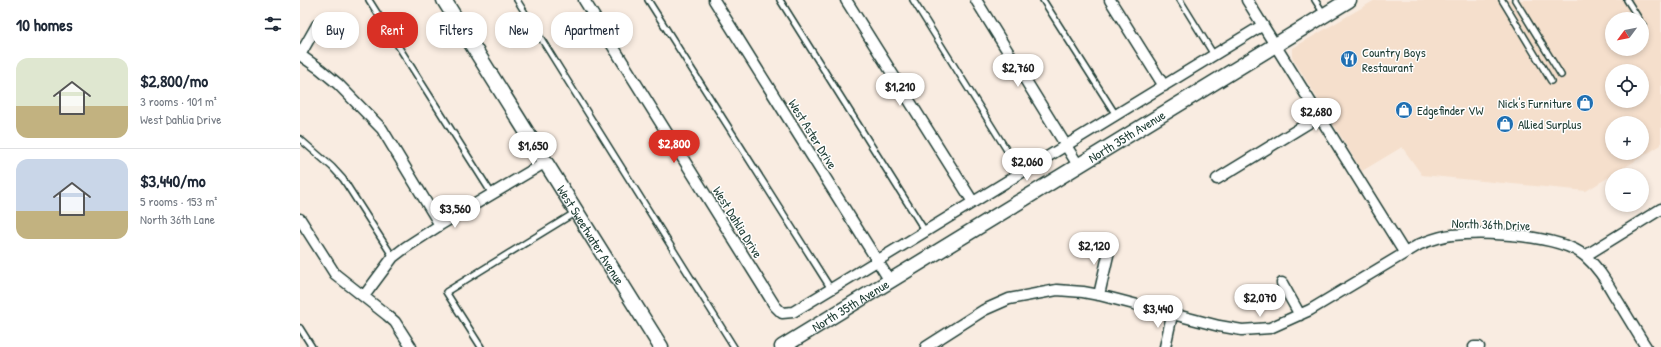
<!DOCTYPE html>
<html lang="en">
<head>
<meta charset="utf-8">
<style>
  :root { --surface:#fff; --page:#f6f6f7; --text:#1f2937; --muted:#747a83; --line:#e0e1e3; --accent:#d93025 }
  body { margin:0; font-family:"Patrick Hand",sans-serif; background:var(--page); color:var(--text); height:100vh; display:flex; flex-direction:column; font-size:15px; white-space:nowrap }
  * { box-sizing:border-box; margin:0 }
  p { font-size:13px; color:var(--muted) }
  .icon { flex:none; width:22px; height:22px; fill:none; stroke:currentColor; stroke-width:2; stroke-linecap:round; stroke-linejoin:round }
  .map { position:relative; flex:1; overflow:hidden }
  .drawer { display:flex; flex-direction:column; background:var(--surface); width:300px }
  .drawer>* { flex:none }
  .hud { position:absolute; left:12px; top:12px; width:380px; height:36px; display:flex; gap:8px }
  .needle { width:26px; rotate:238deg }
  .controls { position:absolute; left:1305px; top:12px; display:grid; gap:8px }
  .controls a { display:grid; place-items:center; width:44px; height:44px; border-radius:50%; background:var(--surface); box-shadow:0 2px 6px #0003; font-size:20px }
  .price { position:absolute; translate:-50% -34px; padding:0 9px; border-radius:14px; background:#fff; color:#222; font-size:13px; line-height:26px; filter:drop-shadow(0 1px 2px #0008) }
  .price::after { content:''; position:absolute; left:50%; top:24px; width:12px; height:9px; margin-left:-6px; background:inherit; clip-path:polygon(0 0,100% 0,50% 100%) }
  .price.on { background:var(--accent); color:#fff }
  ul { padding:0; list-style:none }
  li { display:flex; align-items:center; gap:12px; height:100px; padding:0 16px }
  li+li { border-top:1px solid var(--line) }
  li span { display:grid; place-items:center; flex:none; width:112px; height:80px; border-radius:12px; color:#555 }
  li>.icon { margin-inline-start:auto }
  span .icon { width:48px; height:48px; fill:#fffc; stroke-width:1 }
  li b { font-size:17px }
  h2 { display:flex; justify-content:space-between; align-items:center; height:48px; padding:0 16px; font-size:17px }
  .chip { padding:0 14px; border-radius:16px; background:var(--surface); box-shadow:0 2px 6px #0003; font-size:14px; line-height:36px }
  .chip.on { background:var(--accent); color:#fff }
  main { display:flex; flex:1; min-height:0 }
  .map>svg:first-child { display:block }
  .built { fill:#f5dfcc; fill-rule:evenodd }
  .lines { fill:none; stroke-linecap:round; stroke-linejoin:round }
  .lane-casing { stroke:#1f3d34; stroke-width:8 }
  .street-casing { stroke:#1f3d34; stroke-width:13 }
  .secondary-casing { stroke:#1f3d34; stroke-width:17 }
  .lane { stroke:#fff; stroke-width:5 }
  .street { stroke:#fff; stroke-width:10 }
  .secondary { stroke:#fff; stroke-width:14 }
  .labels { text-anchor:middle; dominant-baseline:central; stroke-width:3; stroke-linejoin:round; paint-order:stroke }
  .poi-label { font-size:13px; fill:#1f3d34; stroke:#fff; text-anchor:start }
  .street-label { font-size:13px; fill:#1f3d34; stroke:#fff }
</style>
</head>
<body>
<main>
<section class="drawer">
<h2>10 homes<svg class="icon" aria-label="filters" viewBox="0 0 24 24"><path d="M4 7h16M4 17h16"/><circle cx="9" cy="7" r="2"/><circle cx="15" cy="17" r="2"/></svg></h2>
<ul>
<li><span style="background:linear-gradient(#dfe7d0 60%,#c2b280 0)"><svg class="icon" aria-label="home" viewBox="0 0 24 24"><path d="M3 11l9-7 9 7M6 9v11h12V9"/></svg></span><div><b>$2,800/mo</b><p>3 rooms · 101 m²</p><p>West Dahlia Drive</p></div></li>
<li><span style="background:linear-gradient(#c9d6e8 65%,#c2b280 0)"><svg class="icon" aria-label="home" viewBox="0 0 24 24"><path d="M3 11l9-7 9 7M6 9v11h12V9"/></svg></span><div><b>$3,440/mo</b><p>5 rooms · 153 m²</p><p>North 36th Lane</p></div></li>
</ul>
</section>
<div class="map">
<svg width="1361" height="347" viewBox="0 0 1361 347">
  <rect width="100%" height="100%" fill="#f9ece1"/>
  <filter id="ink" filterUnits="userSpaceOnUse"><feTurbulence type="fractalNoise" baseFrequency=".025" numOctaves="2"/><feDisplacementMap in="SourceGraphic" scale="8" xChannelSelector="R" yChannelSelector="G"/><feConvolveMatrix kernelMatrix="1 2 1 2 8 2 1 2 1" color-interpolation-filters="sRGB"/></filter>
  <g filter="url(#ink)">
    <path class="built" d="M1075,0H1361V145L1286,191L1122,175L1102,147L1062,171L992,57V51L993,48ZM1312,19H1342V49H1312ZM1312,71H1342V101H1312ZM1312,123H1342V153H1312Z"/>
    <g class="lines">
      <g class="lane-casing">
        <path id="lane" d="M69,0L192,194
          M217,0L434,347
          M348,0L531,289
          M480,0L625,231
          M613,0L721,173
          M743,0L816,115
          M880,0L914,55
          M1015,0L1024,14
          M1202,0L1251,81
          M1215,0L1261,75
          M1327,0L1339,19
          M1342,24L1343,25
          M0,139L32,167L43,179L93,257
          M0,328L12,347
          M181,347L146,292L276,212"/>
      </g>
      <g class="street-casing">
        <path id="street" d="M284,0L475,306L482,313L493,312L531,289L963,25
          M414,0L590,281
          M546,0L673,202
          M676,0L778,165
          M810,0L864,86
          M947,0L1104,252
          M17,25L0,55L20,69L38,84L82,129L140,225
          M917,179L1020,116
          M0,219L35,274L87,315L95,322L111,347
          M1285,256L1361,209
          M982,283L1000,315
          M799,295L811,242
          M64,296L93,257L106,247L140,225L246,162
          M626,347L684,310L709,299L757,290L783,292L799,295L919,326L942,330L970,328L1010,310L1120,244C1131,240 1141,236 1152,235C1185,231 1260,235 1285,256C1299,268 1307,283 1316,298C1326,314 1336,331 1346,347
          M865,347L872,315
          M1174,347H1179"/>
      </g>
      <g class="secondary-casing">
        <g id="secondary">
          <path id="s1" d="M144,0L361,347"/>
          <path id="s2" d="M482,347L1049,0"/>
        </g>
      </g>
      <use href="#lane" class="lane"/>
      <use href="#street" class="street"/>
      <use href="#secondary" class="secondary"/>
    </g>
  </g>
  <defs>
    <g id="restaurant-disc" transform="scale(0.9)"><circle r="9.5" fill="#1f6fb2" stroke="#fff"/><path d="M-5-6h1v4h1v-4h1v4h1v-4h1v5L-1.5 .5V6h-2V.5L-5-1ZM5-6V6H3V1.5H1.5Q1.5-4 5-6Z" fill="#fff"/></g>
    <g id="shop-disc" transform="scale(0.9)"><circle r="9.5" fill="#1f6fb2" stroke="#fff"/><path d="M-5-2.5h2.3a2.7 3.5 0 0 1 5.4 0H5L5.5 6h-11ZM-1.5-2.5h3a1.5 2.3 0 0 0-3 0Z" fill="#fff"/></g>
  </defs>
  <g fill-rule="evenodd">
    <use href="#restaurant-disc" x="1049" y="59"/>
    <use href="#shop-disc" x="1285" y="103"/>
    <use href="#shop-disc" x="1104" y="110"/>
    <use href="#shop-disc" x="1205" y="124"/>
  </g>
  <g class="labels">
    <g class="poi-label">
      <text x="1062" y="52">Country Boys<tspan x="1062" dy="15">Restaurant</tspan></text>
      <text x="1272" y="103" text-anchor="end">Nick's Furniture</text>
      <text x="1117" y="110">Edgefinder VW</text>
      <text x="1218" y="124">Allied Surplus</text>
    </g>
    <g class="street-label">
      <text transform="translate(513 134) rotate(58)">West Aster Drive</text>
      <text stroke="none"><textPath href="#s2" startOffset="404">North 35th Avenue</textPath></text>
      <text transform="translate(438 222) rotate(58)">West Dahlia Drive</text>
      <text transform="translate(1191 224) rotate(2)">North 36th Drive</text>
      <text stroke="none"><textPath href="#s1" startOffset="277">West Sweetwater Avenue</textPath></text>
      <text stroke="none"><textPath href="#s2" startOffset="80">North 35th Avenue</textPath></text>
    </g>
  </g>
</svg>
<div class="controls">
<a><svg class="needle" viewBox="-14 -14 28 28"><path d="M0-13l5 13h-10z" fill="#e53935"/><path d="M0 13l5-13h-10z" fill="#747a83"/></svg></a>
<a><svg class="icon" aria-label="locate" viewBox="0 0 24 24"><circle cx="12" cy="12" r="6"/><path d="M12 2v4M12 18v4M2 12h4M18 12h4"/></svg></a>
<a>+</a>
<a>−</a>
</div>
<b class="price" style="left:718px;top:88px">$2,760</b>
<b class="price" style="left:600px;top:107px">$1,210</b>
<b class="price" style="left:1016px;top:132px">$2,680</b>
<b class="price on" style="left:374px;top:164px">$2,800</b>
<b class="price" style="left:233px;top:166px">$1,650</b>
<b class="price" style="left:727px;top:182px">$2,060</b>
<b class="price" style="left:155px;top:229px">$3,560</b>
<b class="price" style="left:794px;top:266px">$2,120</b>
<b class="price" style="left:960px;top:318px">$2,070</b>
<b class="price" style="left:858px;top:329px">$3,440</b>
<div class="hud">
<a class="chip">Buy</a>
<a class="chip on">Rent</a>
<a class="chip">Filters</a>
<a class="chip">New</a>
<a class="chip">Apartment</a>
</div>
</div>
</main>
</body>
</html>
